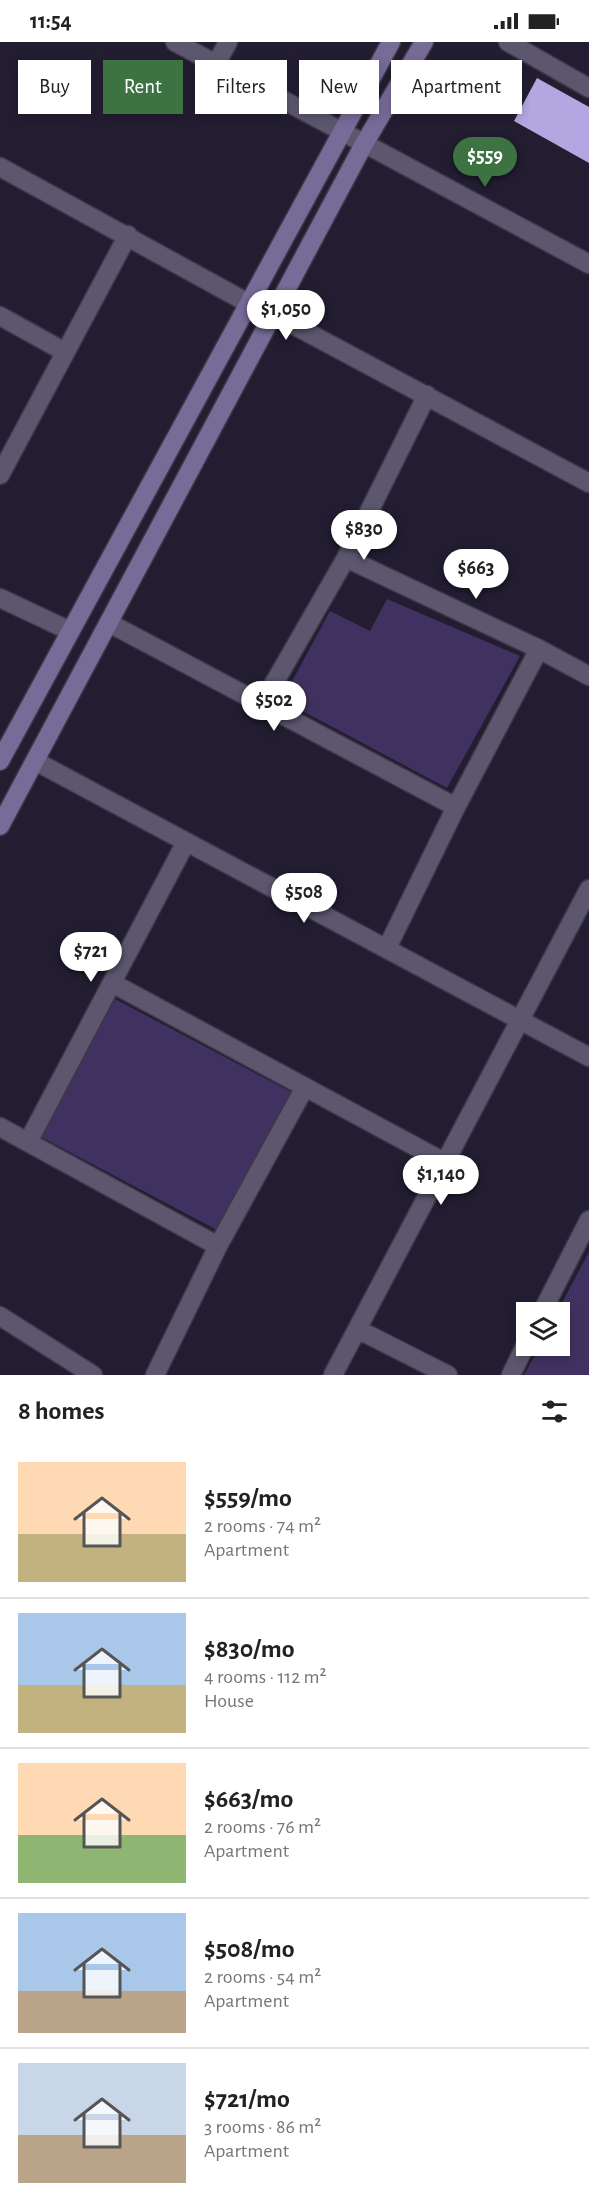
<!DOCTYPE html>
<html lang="en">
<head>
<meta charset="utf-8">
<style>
  :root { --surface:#fff; --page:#f2f2f2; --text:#222; --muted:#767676; --line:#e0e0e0; --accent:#3d7343 }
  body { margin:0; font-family:"Alegreya Sans",sans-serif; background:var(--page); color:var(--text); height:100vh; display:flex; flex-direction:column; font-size:22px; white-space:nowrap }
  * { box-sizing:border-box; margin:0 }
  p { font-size:20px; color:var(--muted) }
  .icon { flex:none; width:33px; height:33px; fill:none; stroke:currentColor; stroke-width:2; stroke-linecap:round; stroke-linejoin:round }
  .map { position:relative; height:1333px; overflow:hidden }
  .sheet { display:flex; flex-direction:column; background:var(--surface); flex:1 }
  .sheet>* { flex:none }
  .top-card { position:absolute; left:18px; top:18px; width:554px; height:54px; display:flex; gap:12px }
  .fabs { position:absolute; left:516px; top:1260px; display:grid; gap:12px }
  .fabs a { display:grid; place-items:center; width:54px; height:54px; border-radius:0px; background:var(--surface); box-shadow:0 3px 9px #0003; font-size:30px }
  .price { position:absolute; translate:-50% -51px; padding:0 14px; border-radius:21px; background:#fff; color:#222; font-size:20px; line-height:39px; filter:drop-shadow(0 2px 3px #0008) }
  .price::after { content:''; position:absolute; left:50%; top:36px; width:18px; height:14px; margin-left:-9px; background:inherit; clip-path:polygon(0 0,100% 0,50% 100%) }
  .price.on { background:var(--accent); color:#fff }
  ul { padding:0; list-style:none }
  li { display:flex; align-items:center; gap:18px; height:150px; padding:0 18px }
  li+li { border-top:2px solid var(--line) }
  li span { display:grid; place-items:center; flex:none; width:168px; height:120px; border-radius:0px; color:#555 }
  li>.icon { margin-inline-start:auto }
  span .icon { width:72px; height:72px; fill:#fffc; stroke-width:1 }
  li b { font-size:26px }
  h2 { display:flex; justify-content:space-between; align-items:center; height:72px; padding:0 18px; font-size:26px }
  .pill { padding:0 21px; border-radius:0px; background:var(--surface); box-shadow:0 3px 9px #0003; font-size:21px; line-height:54px }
  .pill.on { background:var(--accent); color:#fff }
  .status { display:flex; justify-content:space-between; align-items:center; height:42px; padding:0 30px; background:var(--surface); direction:ltr }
  .status svg { height:16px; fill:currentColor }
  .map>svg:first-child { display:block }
  .green { fill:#403260 }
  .building { fill:#b4a6e1 }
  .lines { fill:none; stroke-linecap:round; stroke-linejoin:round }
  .street-casing { stroke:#3d3848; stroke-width:21 }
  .secondary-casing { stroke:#3d3848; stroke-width:21 }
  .street { stroke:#5c576e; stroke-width:18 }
  .secondary { stroke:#776b98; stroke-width:18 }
</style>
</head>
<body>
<div class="status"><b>11:54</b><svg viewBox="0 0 49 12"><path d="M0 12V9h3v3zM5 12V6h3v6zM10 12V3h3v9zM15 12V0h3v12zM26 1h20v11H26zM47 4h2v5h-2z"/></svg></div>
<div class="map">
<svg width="589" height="1333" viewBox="0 0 589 1333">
  <rect width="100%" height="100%" fill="#221d31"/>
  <path class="green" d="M387,557L520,614L447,746L282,658L330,569L370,589Z
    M115,957L291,1050L217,1188L41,1095Z
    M589,1210V1333H524L540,1304H560V1270H557Z"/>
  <path class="building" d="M537,36L589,65V121L514,79Z"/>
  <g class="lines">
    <g class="street-casing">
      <path id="street" d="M175,0L589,222
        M508,0L589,46
        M216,22L228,0
        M0,125L248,261L273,272L589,441
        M0,274L65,310
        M0,433L128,193
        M346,516L539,607L589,634
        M0,556L70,589
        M109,581L456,765
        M261,664L346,516L427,353
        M35,719L589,1015
        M387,906L456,765L539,607
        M112,941L444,1120
        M0,1085L218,1204
        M28,1100L186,800
        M542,1270L589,1178
        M0,1274L93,1333
        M357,1287L448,1333
        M155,1333L218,1204L305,1045
        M333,1333L589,847
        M511,1333L526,1302"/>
    </g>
    <g class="secondary-casing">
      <path id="secondary" d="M0,719L391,0
        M0,784L364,102L424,0"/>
    </g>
    <use href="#street" class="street"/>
    <use href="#secondary" class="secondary"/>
  </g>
</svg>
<div class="fabs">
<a><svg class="icon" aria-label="layers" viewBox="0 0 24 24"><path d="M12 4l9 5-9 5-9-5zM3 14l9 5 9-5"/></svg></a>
</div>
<b class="price on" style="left:485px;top:146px">$559</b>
<b class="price" style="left:286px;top:299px">$1,050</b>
<b class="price" style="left:364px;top:519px">$830</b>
<b class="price" style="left:476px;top:558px">$663</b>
<b class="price" style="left:274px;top:690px">$502</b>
<b class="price" style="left:304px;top:882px">$508</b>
<b class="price" style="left:91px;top:941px">$721</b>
<b class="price" style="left:441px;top:1164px">$1,140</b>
<div class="top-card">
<a class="pill">Buy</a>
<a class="pill on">Rent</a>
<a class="pill">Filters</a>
<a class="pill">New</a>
<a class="pill">Apartment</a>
</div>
</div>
<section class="sheet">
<h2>8 homes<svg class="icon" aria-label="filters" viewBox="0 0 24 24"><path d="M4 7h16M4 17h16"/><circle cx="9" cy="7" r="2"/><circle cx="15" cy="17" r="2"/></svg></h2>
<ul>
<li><span style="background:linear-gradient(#ffd9b3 60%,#c2b280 0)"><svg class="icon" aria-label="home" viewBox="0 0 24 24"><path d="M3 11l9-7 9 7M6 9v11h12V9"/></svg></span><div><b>$559/mo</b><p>2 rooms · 74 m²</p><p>Apartment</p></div></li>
<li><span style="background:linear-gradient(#a9c7e8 60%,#c2b280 0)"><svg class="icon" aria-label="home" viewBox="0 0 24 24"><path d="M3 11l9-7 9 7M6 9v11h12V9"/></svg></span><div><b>$830/mo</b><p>4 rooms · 112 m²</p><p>House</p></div></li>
<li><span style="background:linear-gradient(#ffd9b3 60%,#8fb573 0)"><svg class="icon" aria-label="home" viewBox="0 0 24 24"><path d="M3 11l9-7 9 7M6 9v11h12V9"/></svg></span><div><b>$663/mo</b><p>2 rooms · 76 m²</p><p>Apartment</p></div></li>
<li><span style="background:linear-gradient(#a9c7e8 65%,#b9a48a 0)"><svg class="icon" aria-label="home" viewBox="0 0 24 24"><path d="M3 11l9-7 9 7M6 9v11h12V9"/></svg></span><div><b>$508/mo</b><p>2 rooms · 54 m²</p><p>Apartment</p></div></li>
<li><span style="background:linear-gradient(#c9d6e8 60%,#b9a48a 0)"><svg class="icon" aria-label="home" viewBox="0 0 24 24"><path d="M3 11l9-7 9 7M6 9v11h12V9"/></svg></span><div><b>$721/mo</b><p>3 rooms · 86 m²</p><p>Apartment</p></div></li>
</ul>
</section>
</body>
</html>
